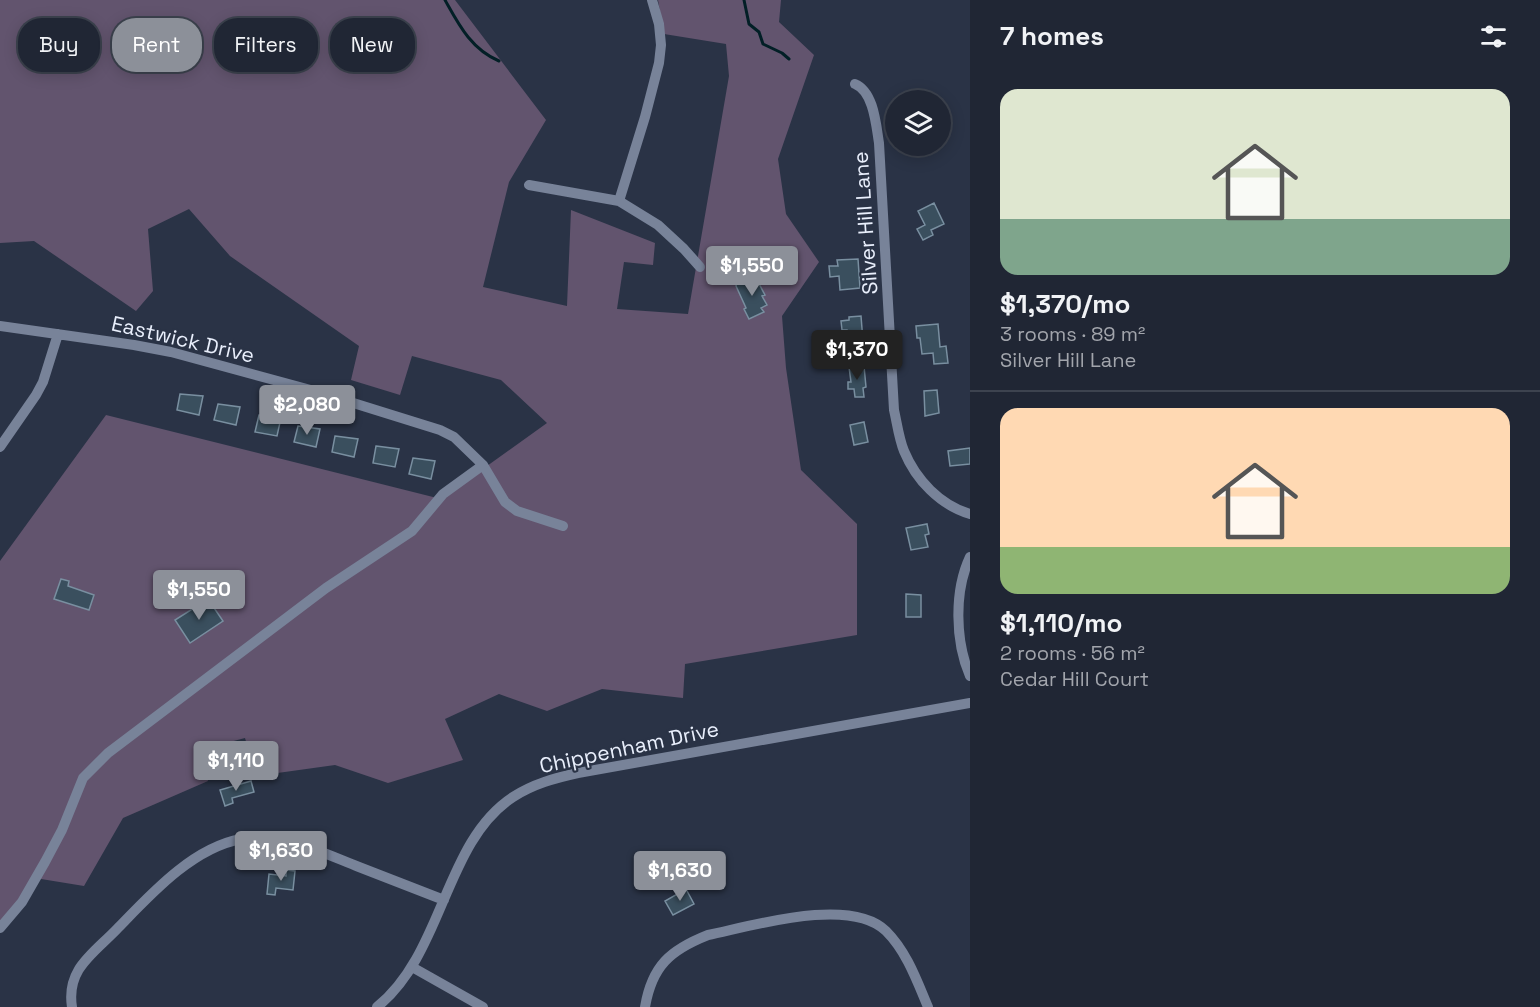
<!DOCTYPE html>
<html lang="en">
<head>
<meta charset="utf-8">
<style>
  :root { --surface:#202634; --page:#2d3240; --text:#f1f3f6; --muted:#a2a5ac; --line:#3d434f; --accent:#8c9099 }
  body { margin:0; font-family:"Space Grotesk",sans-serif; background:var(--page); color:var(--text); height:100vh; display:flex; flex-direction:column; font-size:22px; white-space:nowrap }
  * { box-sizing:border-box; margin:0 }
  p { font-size:20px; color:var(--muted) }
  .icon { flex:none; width:33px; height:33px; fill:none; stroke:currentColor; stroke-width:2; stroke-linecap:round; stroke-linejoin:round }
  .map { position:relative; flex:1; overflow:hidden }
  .drawer { display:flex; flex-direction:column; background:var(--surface); width:570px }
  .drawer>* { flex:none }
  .guide { position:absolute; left:18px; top:18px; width:570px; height:54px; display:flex; gap:12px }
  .buttons { position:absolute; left:885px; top:90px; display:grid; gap:12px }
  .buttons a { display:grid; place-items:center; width:66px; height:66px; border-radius:50%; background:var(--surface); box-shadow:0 3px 15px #0003,0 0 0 2px var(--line); font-size:30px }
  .price { position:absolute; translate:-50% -51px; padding:0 14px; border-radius:6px; background:var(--accent); color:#fff; font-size:20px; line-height:39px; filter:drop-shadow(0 2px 3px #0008) }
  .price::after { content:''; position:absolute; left:50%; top:36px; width:18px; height:14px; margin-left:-9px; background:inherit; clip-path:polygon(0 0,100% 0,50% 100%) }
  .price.current { background:#222; color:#fff }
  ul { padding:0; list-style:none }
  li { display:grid; align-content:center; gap:12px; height:318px; padding:0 30px }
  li+li { border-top:2px solid var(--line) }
  li span { display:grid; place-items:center; height:186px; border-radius:18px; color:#555 }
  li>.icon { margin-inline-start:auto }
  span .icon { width:108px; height:108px; fill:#fffc; stroke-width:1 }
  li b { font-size:26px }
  h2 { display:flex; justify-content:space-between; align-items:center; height:72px; padding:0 30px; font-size:26px }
  .pill { padding:0 21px; border-radius:24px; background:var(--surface); box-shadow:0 3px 15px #0003,0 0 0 2px var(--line); font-size:21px; line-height:54px }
  .pill.current { background:var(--accent); color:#fff }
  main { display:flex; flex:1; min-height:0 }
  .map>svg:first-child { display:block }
  .green { fill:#62546e }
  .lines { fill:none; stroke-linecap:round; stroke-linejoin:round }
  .stream { stroke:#021f26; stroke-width:3 }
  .building { fill:#3a4f5e; stroke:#798fa0; stroke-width:1.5 }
  .street { stroke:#788399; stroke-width:10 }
  .labels { text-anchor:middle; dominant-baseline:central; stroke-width:4.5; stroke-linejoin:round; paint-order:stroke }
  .street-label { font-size:21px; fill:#e9effc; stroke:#2a3346 }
</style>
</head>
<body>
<main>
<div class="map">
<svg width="970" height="1007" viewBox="0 0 970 1007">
  <rect width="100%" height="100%" fill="#2a3346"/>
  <path class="green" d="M0,0H455L546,120L509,182L483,287L567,306L571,210L655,243L653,265L624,262L617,309L688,314L729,76L726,44L664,34L658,0H781L779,22L814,55L778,159L786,214L819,262L782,316L786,368L801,470L857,524V635L685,664L683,698L602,689L547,711L499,694L445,719L463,760L388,783L335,765L256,776L245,738L200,750L208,781L123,818L84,886L35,878L0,925V561L106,415L441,499L547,423L501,380L412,356L400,395L351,380L359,346L230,256L189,209L148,229L153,291L136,311L34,241L0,243Z"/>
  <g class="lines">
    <path class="stream" d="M445,0C459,25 471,49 499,61
      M744,0L749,24L759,32L763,44L782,53L789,59"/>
  </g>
  <path class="building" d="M934,203L944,224L931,230L933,235L923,240L917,229L925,225L918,211Z
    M858,259L860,288L840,290L839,276L830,277L829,266H838L837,260Z
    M752,277L755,283L758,282L765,295L762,296L767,305L761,308L764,312L749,319L744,309L746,308L736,286L737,281L741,282Z
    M861,316L863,341L848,342L847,330H842L841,321L849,320V317Z
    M938,324L940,347L946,346L948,363L934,364L933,353L922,354L920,338H917L916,326Z
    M864,366L866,387L863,388L864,397H855L854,389H848V382H851L849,367Z
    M937,390L939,413L925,416L924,391Z
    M180,394L203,396L199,415L177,410Z
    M218,404L240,407L236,425L214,420Z
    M259,415L281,418L277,436L255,432Z
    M864,422L868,442L854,445L850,425Z
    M298,426L320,429L316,447L294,442Z
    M335,436L358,439L354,457L332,452Z
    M376,446L399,449L395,467L373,463Z
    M970,448V464L950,466L948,451Z
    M413,458L435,461L431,479L409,474Z
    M927,524L929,534L925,535L928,547L911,550L906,528Z
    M61,579L69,581L68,586L94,595L89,610L54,599Z
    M906,594L921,595V617H906Z
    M208,599L223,621L190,643L175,620Z
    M251,781L254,792L232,798L233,803L225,806L220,790Z
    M286,870L295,871L293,890L276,888L275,895L267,894L269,874L286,876Z
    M686,889L694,904L673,915L665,901Z"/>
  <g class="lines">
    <path class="street" d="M855,84C874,92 876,125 879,143L894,410C897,423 899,439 904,451C916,480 940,505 970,514
      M529,185L619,201L658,225L684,249L700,267
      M619,201L645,117L659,63L661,45L659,24L652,0
      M0,326L134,345L171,352L318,392L440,430L454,437L483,465L505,502L517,511L563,526
      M0,447L36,395L43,382L58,334
      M970,557C954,591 955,641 970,676
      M0,928L22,902L45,862L62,830L83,778L108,753L326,588L412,531L443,494L483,465
      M412,967L483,1007
      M72,1007C66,969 93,954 117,929C150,895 192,848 241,839C280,831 323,853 359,867C387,878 416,889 444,900
      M377,1007C444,953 444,842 513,797C533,784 555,778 578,773L970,703
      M645,1007C652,966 670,950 708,935C752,926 850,896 886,931C907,952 917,981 928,1007"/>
  </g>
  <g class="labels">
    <g class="street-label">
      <text transform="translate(865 223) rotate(-94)">Silver Hill Lane</text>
      <text transform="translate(183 339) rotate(13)">Eastwick Drive</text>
      <text transform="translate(629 747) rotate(-12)">Chippenham Drive</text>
    </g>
  </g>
</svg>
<div class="buttons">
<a><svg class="icon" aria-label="layers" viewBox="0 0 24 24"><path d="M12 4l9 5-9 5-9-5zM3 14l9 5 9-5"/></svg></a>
</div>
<b class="price" style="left:752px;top:297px">$1,550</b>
<b class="price current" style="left:857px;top:381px">$1,370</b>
<b class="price" style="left:307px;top:436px">$2,080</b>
<b class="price" style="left:199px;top:621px">$1,550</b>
<b class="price" style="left:236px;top:792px">$1,110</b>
<b class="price" style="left:281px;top:882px">$1,630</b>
<b class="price" style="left:680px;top:902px">$1,630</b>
<div class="guide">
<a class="pill">Buy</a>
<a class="pill current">Rent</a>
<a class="pill">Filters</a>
<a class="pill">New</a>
</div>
</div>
<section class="drawer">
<h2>7 homes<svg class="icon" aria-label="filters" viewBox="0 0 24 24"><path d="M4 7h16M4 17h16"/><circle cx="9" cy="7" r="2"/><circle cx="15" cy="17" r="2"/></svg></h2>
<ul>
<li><span style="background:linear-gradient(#dfe7d0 70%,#7fa58c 0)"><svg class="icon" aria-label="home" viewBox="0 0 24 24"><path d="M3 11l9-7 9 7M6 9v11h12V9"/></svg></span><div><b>$1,370/mo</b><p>3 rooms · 89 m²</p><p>Silver Hill Lane</p></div></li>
<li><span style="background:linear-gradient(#ffd9b3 75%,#8fb573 0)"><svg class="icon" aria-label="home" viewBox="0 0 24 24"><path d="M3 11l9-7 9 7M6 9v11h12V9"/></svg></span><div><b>$1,110/mo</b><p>2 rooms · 56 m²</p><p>Cedar Hill Court</p></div></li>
</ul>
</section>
</main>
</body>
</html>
